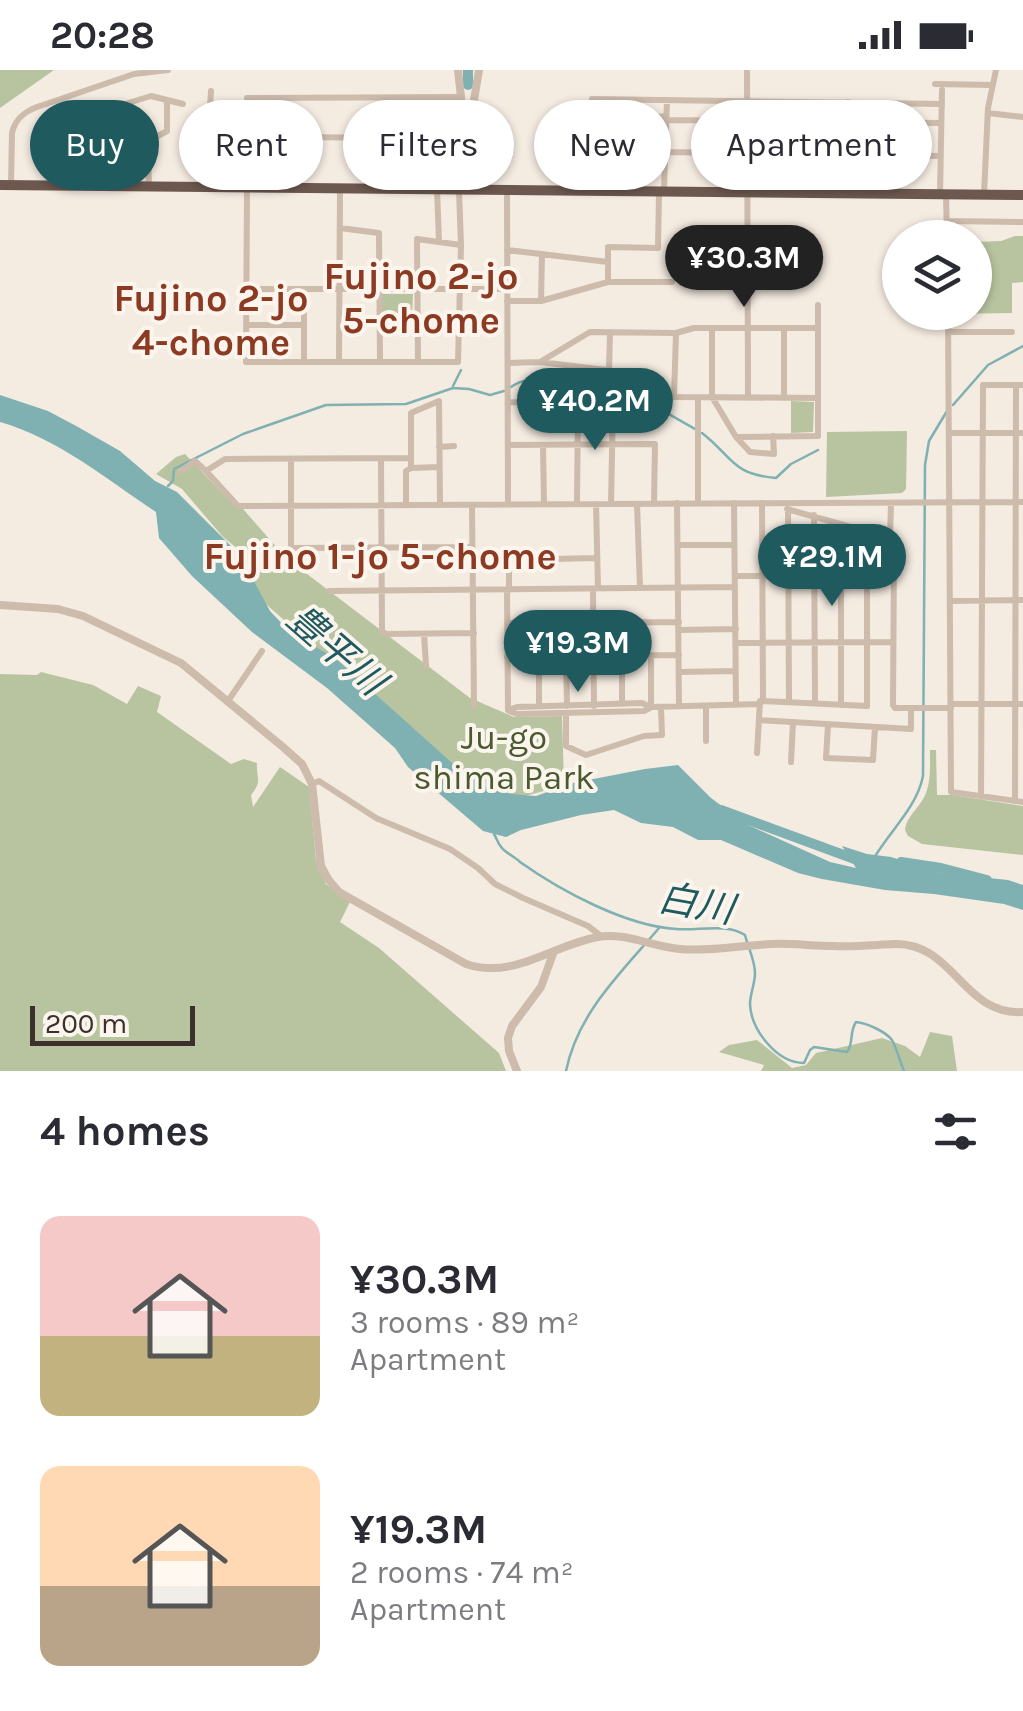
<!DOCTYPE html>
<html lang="en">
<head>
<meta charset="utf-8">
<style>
  :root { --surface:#fff; --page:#f2f2f3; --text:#2b2b33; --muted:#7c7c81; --accent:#1f5a5e }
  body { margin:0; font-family:Karla,"Noto Sans JP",sans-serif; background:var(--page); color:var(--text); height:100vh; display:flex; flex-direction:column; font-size:38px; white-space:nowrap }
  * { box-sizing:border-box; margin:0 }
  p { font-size:32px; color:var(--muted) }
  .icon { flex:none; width:55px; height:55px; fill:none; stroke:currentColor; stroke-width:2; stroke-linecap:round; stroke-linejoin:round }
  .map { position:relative; height:1001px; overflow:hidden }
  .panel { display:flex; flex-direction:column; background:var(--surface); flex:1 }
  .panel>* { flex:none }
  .top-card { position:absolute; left:30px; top:30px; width:965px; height:90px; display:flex; gap:20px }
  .buttons { position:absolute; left:882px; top:150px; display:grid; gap:20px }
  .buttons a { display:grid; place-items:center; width:110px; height:110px; border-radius:50%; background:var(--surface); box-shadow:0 2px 8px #0004; font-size:50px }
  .scale { position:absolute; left:30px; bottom:25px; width:165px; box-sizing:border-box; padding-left:10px; border:5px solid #3b302b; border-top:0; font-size:28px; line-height:35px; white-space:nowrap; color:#3b302b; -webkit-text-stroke:8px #fbf5ee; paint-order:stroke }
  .price { position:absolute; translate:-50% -85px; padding:0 22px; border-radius:35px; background:var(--accent); color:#fff; font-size:32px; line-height:65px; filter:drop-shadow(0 2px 5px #0008) }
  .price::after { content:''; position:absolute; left:50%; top:60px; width:30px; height:22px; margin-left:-15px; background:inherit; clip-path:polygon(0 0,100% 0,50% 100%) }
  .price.active { background:#222; color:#fff }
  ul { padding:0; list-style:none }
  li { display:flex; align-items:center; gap:30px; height:250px; padding:0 40px }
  li span { display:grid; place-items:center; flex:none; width:280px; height:200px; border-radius:20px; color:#555 }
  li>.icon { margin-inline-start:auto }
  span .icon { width:120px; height:120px; fill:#fffc; stroke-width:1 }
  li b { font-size:42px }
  h2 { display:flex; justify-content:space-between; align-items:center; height:120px; padding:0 40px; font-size:42px }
  .tag { padding:0 35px; border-radius:45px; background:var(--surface); box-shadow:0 2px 8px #0004; font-size:35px; line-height:90px }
  .tag.active { background:var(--accent); color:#fff }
  .status { display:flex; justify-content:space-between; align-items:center; height:70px; padding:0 50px; background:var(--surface); direction:ltr }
  .status svg { height:28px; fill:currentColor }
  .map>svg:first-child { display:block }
  .green { fill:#b8c4a0 }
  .water { fill:#7fb0b2 }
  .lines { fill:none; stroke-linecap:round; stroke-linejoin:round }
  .stream { stroke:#7fb0b2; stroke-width:2.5 }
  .river { stroke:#7fb0b2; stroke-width:10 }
  .minor { stroke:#cdbbac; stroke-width:6 }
  .tertiary { stroke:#cdbbac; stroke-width:8 }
  .trunk { stroke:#6c584f; stroke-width:10 }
  .labels { text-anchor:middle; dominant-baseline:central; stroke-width:8; stroke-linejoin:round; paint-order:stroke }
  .park-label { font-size:35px; fill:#4a5a2e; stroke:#fbf5ee }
  .neighbourhood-label { font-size:38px; font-weight:bold; fill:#8c3b22; stroke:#fbf5ee }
  .water-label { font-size:38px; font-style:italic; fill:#1f5a5e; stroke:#fbf5ee }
</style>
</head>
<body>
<div class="status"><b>20:28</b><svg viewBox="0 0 49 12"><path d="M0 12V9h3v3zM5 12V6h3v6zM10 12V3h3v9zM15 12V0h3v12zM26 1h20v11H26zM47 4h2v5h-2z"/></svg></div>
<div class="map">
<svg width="1023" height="1001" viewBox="0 0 1023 1001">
  <rect width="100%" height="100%" fill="#f4ebe1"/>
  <path class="green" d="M0,0H54L0,38Z
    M1015,166H1023V212L1012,213V243L950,244L975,242V172L1001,171Z
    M382,224H413L412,246H382Z
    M791,331L814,332L813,362L791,363Z
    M907,361L906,419L902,423L826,427L827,362Z
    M185,384L233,434L243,439L286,488L470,628L514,647L562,646L564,714C532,725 515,732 480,723L259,528L243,483L223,467L182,419L156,404L176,387Z
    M41,602L93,615L127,634L138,616L161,626L157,642L231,694L244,689L257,693C256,709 263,710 251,725L253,737L280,697L309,717L316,790L326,814L350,832L340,852L379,878L499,983L506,1001H0V604L37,605Z
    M930,680H936L937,725H952L1023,736V785L922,774L908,766L905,760C907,745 920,738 926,723C931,710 930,694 930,680Z
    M930,962L952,966L957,1001H761L764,995L719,982L729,975L757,970L792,998L806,995L816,983L882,968L905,976L920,987Z"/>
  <path class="water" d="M0,325L48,341L78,357L120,381L155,411L177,422L239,484L270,541L289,561L336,589L460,700L485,717L511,724L536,726L573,713L645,699L678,695L711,728L746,754L830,792L856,798L842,776L867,784L891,787L940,803L1008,810L1023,815V840L1004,834L934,824L885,820L822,809L798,803L721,770H698L673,757L641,753L614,740L581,745L521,760L506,767L483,761L408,697L395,678L327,618L252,562L192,506L159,468L156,442C106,409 59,369 0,352Z"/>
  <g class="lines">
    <path class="stream" d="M453,316L461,300
      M511,317C523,308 535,310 549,311C559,312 570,309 580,310C623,315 659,339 695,359
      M953,335L988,295L1023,276
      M702,363C734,388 731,404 776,408L791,394L818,380
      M168,416L173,411L174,399L243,364L326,335L406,334L453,318L469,319L490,325L504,321
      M494,764C497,769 498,774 502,778C506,783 515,787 520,792C561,821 626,856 676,859C699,861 726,853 745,865C748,877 755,891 755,903C755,914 750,924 750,934C751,960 777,993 804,993L810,980L814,977L847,982C854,973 849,962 856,952C866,953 885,961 892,970C897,979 900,992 904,1001
      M874,788C890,761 917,737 923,706L925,395L929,371L947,341
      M566,1001C578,942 622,902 659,858"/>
    <path class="river" d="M468,15V0
      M721,740L860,791
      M901,792L941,798L987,810"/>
    <path class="minor" d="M747,0L748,327
      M935,14L993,15
      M419,27V119
      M612,30L611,50L616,52L666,46
      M848,32V122
      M988,43L1023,47
      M666,50L941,53
      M209,57L247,56V28L461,27
      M284,67L419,68
      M148,72L149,116
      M125,74V34L151,26L183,34
      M61,75L143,74L167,61V30
      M665,82L940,86
      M11,115L12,63C15,49 24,42 37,37L134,4L168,0
      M60,115L61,56
      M205,116L211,21
      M282,117L285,28
      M247,118L246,292H458L461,175L459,120
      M437,119L439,172
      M590,120L592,29L942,34
      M507,121L508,434
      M624,121L626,50
      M664,121L667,30
      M940,124L942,20
      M984,124L988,38L996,0
      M946,125L947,168
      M947,151L1023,152
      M340,158L379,163L380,292
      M507,180L608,192
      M608,212V177L658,178L659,123
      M246,219H507
      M507,231H541L608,212H672
      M541,231L542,184
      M948,242L951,722L1023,732
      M246,255H304
      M712,258V327L736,367L750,382L774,384L773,366
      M784,259V328
      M949,262H1012
      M676,263L694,258H818
      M304,292V220
      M339,292L340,118
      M418,292L417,169L461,175
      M540,292L590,262L676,263L674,327
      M508,293L540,292L607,300L674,327L818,328
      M609,301L610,262
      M698,327V433
      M508,332L613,333L611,434
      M949,363H1023
      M736,367L818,366V235
      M508,375L655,374L654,434
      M543,375L544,434
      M439,377L454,376
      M411,388L225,389L206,401L238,436L1023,432
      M291,389V478L472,477
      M381,389L382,561L386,564L474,563
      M411,398L439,397
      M181,401L195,391L206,401
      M677,433L679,636
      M734,433L736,635
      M891,433L890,468L894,473V484L893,635L895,638H951
      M577,434L578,332
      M596,434L598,518
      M637,434L640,518
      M406,435V401L411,398V343L439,331L440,435
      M472,435L474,636
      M787,439L890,468
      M788,439L789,632
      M814,445L815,633
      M679,475H734
      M735,506H894
      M841,506V635
      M593,519L594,636
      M507,520L508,640
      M509,520V490L597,488
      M329,521L735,517
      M951,531L1023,530
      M507,553L679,552
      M679,560L736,559
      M424,564L426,596
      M737,573L893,572
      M566,585L567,636
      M622,585V634
      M651,585V637
      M539,586V636
      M507,587L679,585
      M679,602L735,601
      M228,631L262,581
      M763,631L867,636V506
      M951,634H1023
      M706,636V671
      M508,640L517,637L642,633L651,637L760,634
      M509,641L517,644L644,641L650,638
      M566,643V676L586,685L644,666L662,665L661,637
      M759,650L911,659V638
      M828,655L826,688L873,690L875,657
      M757,683L760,631H763L762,433
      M791,692L793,652
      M312,714L319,711L376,748L450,779L478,798L495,814L523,828L588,856L601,866
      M981,727L983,315H1023
      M1015,731L1016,315"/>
    <path class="tertiary" d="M458,0L461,27L459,119
      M465,119L469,60L479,0
      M0,535L58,539L83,546L181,593L283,677L302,694L312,714L321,796L328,809L339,822L466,894C514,910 552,875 598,867C625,862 653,877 680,879C710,882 742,875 772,874C792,873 813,876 833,876C854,877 873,875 894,874C954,872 963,946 1023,942
      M517,1001L509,981L508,968L512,956L541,917L554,881"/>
    <path class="trunk" d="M0,115L1023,125"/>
  </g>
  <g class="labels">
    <g class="park-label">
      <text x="504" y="667">Ju-go<tspan x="504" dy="40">shima Park</tspan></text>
    </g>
    <g class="neighbourhood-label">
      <text x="421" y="206">Fujino 2-jo<tspan x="421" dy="44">5-chome</tspan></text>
      <text x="211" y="228">Fujino 2-jo<tspan x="211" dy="44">4-chome</tspan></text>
      <text x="380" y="486">Fujino 1-jo 5-chome</text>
    </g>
    <g class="water-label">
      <text transform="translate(336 580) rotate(41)">豊平川</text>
      <text transform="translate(696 834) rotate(10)">白川</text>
    </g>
  </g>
</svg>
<div class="buttons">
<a><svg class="icon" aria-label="layers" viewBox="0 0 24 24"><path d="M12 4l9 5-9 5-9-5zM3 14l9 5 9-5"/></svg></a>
</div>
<div class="scale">200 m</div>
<b class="price active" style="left:744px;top:240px">¥30.3M</b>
<b class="price" style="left:595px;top:383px">¥40.2M</b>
<b class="price" style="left:832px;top:539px">¥29.1M</b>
<b class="price" style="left:578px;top:625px">¥19.3M</b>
<div class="top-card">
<a class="tag active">Buy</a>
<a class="tag">Rent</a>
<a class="tag">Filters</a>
<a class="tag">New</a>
<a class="tag">Apartment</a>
</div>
</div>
<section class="panel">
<h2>4 homes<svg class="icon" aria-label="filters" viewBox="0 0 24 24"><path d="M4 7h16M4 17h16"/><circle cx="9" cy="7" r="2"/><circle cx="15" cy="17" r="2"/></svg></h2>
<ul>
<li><span style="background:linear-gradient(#f6c9c9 60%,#c2b280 0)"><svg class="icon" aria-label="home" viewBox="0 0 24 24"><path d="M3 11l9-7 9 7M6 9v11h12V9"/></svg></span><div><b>¥30.3M</b><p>3 rooms · 89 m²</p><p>Apartment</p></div></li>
<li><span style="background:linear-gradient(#ffd9b3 60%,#b9a48a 0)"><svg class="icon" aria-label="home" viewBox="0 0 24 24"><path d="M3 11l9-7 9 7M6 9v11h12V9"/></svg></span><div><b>¥19.3M</b><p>2 rooms · 74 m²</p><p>Apartment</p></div></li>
</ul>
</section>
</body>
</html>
